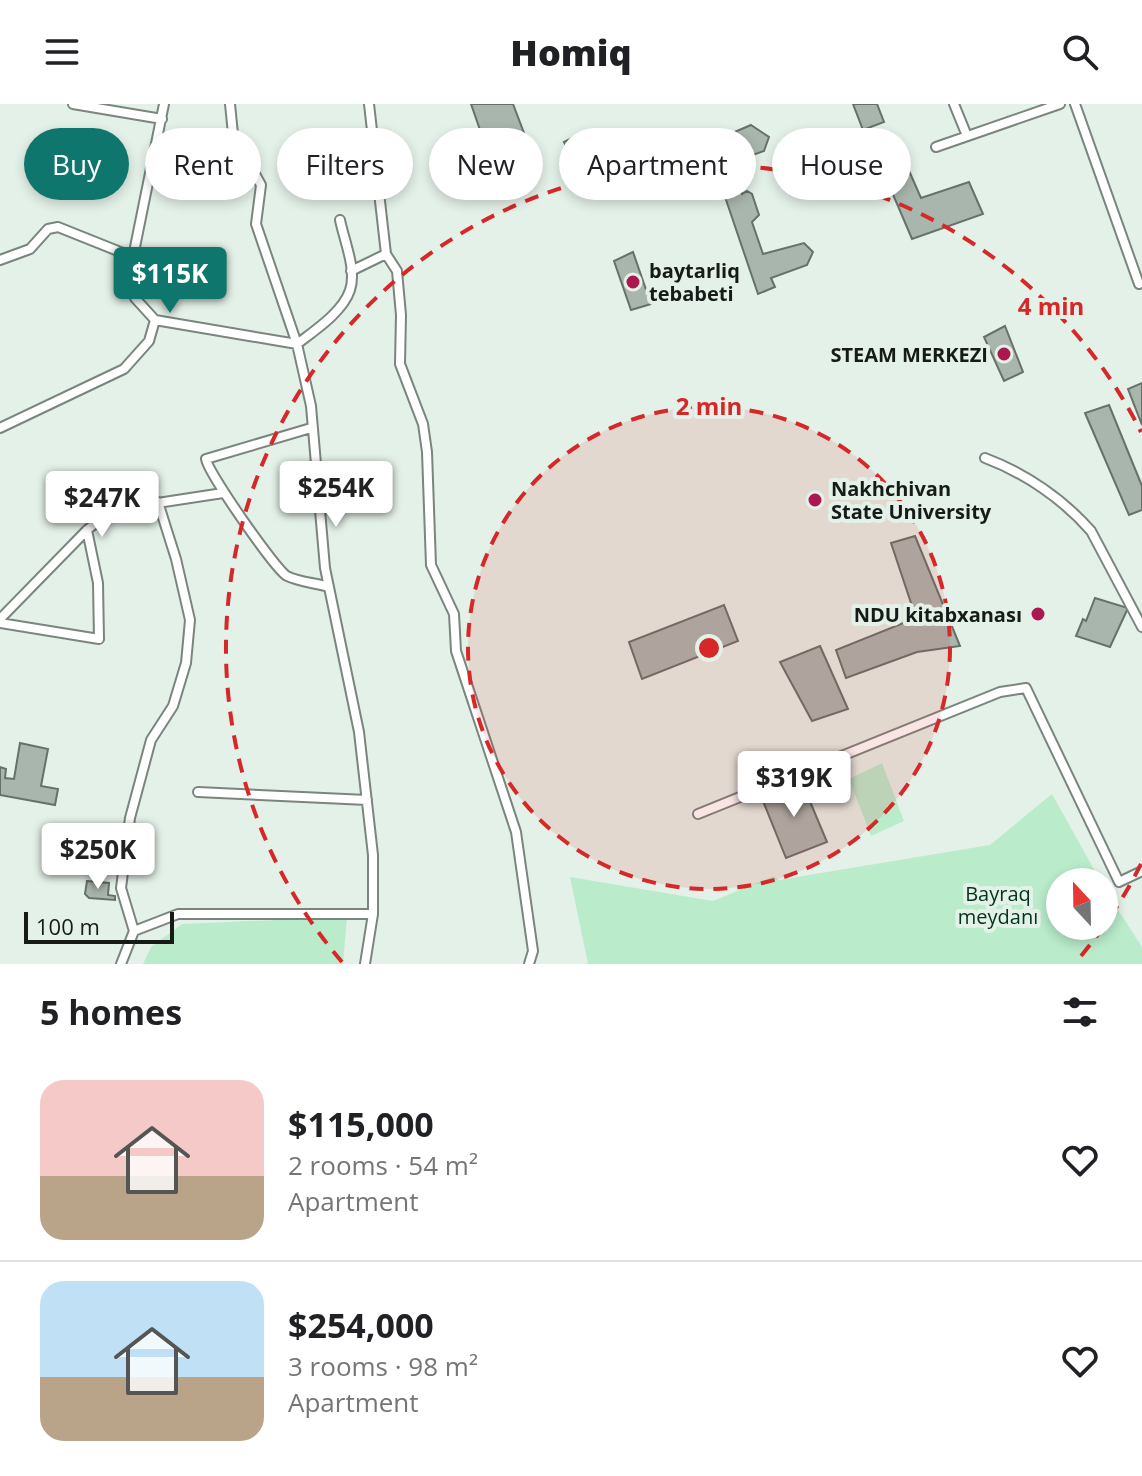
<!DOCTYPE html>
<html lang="en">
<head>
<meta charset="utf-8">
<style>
  :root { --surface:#fff; --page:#f6f6f6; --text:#202124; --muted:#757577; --line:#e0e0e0; --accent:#0f766e }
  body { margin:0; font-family:"Open Sans",sans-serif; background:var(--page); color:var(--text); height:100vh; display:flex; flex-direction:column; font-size:30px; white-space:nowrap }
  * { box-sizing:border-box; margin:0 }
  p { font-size:26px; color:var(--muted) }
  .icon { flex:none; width:44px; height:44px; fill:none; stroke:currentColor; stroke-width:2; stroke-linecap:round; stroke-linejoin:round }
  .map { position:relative; height:860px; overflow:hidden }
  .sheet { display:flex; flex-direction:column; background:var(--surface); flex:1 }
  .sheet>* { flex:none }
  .banner { position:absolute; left:24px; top:24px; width:1094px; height:72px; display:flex; gap:16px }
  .needle { width:52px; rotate:338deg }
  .buttons { position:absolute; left:1046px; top:764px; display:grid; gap:16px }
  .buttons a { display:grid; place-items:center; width:72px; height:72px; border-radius:50%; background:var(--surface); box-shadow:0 4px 12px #0003; font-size:40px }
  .scale { position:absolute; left:24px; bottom:20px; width:150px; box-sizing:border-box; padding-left:8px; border:4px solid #161b18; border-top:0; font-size:22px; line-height:28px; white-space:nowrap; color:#161b18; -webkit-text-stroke:6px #e4f1e8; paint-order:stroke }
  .price { position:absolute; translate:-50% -68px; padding:0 18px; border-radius:8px; background:#fff; color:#222; font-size:26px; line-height:52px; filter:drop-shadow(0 2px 4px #0008) }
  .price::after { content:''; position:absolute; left:50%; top:48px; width:24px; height:18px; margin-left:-12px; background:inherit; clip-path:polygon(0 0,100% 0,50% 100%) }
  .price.selected { background:var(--accent); color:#fff }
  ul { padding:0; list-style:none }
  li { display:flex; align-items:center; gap:24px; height:200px; padding:0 40px }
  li+li { border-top:2px solid var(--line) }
  li span { display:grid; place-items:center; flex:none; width:224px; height:160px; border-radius:24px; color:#555 }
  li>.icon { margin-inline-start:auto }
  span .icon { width:96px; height:96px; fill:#fffc; stroke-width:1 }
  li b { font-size:34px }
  h2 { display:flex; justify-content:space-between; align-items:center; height:96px; padding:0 40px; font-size:34px }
  .tag { padding:0 28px; border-radius:36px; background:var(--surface); box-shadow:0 4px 12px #0003; font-size:28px; line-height:72px }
  .tag.selected { background:var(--accent); color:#fff }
  header { display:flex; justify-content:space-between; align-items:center; height:104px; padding:0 40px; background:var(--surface); font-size:36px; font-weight:800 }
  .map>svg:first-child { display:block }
  .green { fill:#baebcb }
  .building { fill:#a9b6ad; stroke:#66716a; stroke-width:2 }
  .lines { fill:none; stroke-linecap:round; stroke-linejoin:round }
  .street-casing { stroke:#7a857e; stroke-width:12 }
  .street { stroke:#fff; stroke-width:8 }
  .ring { fill:none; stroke:#d62828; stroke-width:4; stroke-dasharray:14 10 }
  .poi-dot { fill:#aa184f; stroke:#e4f1e8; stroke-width:3 }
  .labels { text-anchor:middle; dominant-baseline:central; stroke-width:8; stroke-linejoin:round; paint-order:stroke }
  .poi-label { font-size:20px; font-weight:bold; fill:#161b18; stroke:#e4f1e8; text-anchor:start }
  .park-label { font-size:20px; fill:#00341b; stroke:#e4f1e8 }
  .centre { fill:#d62828; stroke:#e4f1e8; stroke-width:4 }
  .ring-label { font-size:24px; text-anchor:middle; font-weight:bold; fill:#d62828; stroke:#e4f1e8; stroke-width:8; stroke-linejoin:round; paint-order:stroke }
</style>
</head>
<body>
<header><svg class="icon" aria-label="menu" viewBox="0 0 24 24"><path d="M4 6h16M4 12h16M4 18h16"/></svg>Homiq<svg class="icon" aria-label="search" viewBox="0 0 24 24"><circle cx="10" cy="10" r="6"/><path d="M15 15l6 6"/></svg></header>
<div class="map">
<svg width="1142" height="860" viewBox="0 0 1142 860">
  <rect width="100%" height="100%" fill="#e4f1e8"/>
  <path class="green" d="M882,659L904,717L871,732L849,675Z
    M1052,690L1101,778H1060V822H1104V784L1142,843V860H588L570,773L713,797L774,772L779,776L990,741Z
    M347,813L343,860H143L151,843L182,820Z"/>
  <path class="building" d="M471,0H513L524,29L487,46Z
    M853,0H877L884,18L863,26Z
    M751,21L769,33L764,47L730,59L742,90L747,87L752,90L759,111L752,118L763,150L804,139L813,148L807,161L771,174L775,183L758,190L703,28L718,25L723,33Z
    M586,27L600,56L608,58L611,68L607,76L609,80L586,88L564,38Z
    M899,44L921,94L969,78L983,110L912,135L877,53Z
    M633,148L651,200L631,206L614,157Z
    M1005,222L1023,268L1004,277L984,233Z
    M1142,279V321L1128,285Z
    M1109,301L1142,382V406L1129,411L1085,309Z
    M915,432L960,542L917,548L846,574L836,546L916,514L891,439Z
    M1095,494L1128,504L1110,543L1076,532L1083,515L1086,517Z
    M724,501L738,537L642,575L629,538Z
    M820,542L848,605L812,617L780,558Z
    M20,639L48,645L41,682L58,685L55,701L0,691V663L6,665L5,674L14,675Z
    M801,676L827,738L786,754L761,692Z
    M87,777L109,779L108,791L115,792V796L89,794L85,790Z"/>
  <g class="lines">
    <g class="street-casing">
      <path id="street" d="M73,0L162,15
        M230,0L233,30L261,81L256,120L297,240L311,302L325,464L359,628L373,751V810L365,860
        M369,0L386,150L397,167L401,211L400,260L423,320L427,348L431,461L454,510L456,547L516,728L533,847L529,860
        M954,0L965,27
        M1075,0L1139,180
        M936,43L1060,0
        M0,156L30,145L48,125L58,123L133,153
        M351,167L386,150
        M155,216L297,240C314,227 343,208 350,186C357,166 344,136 340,116
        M0,324L124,265L149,237L155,216L135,194L133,153L164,0
        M311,324L206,355C208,369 276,466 287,472C299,478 316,479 329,483
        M985,354C1025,369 1063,395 1091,427L1142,523
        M0,515L87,426L112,406L223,389
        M0,519L99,535L98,479L87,426
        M198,688L367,696
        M698,710L1000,588L1026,584L1119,778L1142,767
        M134,827L178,810H373
        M121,860L134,827L121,784L130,714L151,636L173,602L186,559L190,516L176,455L158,398"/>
    </g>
    <use href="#street" class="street"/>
  </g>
  <circle cx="709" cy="544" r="241" fill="#d62828" fill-opacity=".12"/>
  <g class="ring">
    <circle cx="709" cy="544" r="241"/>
    <path d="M1141 760A483 483 0 0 1 1076 858M342 858A483 483 0 1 1 1141 328"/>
  </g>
  <g class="poi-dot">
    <circle cx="633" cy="178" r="8"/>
    <circle cx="1004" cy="250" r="8"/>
    <circle cx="815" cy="396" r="8"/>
    <circle cx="1038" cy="510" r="8"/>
  </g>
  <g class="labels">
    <g class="poi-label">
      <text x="649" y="166">baytarliq<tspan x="649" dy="23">tebabeti</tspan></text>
      <text x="988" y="250" text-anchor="end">STEAM MERKEZI</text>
      <text x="831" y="384">Nakhchivan<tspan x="831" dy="23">State University</tspan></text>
      <text x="1022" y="510" text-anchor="end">NDU kitabxanası</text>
    </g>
    <g class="park-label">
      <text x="998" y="789">Bayraq<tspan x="998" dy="23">meydanı</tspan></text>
    </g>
  </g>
  <circle cx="709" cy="544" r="12" class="centre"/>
  <g class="ring-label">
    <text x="1051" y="211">4 min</text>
    <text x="709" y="311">2 min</text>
  </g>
</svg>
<div class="buttons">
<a><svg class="needle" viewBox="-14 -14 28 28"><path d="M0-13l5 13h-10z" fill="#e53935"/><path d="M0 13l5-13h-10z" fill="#757577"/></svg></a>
</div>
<div class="scale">100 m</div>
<b class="price selected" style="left:170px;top:211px">$115K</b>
<b class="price" style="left:336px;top:425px">$254K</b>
<b class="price" style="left:102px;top:435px">$247K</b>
<b class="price" style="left:794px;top:715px">$319K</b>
<b class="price" style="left:98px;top:787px">$250K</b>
<div class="banner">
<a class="tag selected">Buy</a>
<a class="tag">Rent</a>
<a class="tag">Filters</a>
<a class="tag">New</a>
<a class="tag">Apartment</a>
<a class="tag">House</a>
</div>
</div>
<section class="sheet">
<h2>5 homes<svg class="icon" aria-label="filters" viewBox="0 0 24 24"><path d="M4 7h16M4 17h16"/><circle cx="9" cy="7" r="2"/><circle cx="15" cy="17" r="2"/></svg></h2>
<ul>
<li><span style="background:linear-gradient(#f6c9c9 60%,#b9a48a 0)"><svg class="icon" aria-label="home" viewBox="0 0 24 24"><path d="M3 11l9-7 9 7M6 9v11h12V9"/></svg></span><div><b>$115,000</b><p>2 rooms · 54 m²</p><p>Apartment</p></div><svg class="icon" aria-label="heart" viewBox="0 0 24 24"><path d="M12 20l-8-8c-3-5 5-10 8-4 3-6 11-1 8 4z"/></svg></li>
<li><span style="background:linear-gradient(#bfe0f5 60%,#b9a48a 0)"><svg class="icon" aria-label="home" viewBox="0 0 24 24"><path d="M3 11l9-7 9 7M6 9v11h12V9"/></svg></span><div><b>$254,000</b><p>3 rooms · 98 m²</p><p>Apartment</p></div><svg class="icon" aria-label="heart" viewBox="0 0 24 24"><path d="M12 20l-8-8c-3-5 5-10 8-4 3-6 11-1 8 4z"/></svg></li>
</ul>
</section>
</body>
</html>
